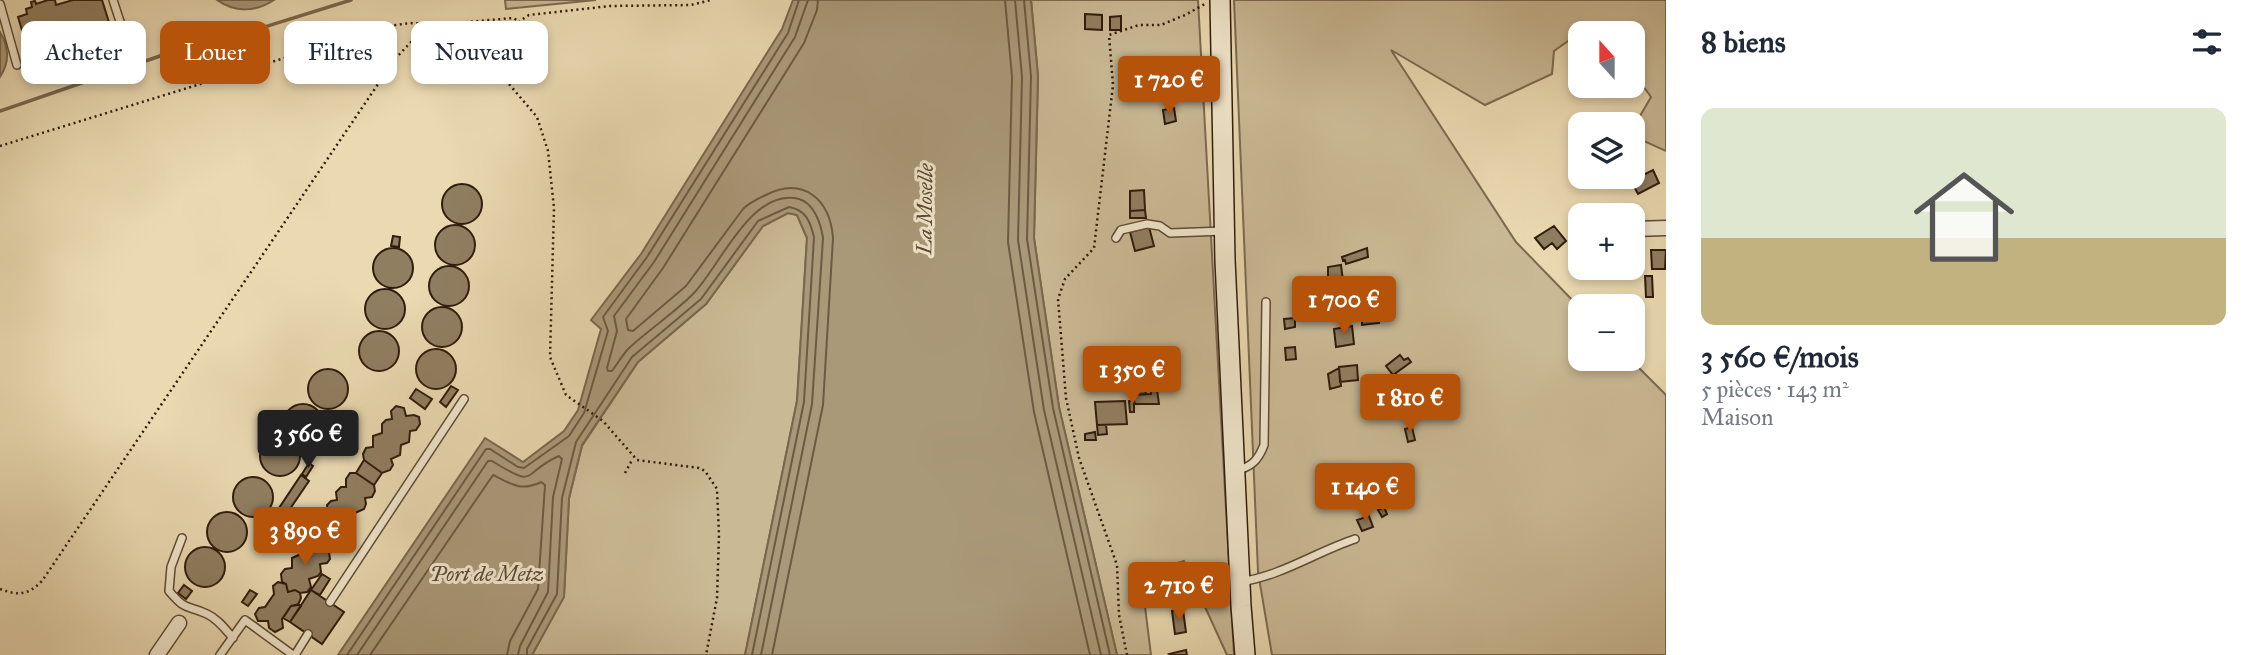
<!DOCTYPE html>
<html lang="fr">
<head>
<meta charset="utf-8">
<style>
  :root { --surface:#fff; --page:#f2f2f3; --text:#1f2937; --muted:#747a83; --accent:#b45309 }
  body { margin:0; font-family:"IM FELL Great Primer",serif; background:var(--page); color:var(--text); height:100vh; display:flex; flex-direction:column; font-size:26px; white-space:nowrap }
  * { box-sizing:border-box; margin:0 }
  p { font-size:23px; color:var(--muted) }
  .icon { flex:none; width:38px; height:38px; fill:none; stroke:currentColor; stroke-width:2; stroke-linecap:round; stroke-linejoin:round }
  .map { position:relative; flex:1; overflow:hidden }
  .side { display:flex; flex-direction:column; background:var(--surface); width:595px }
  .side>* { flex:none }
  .guide { position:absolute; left:21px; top:21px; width:665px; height:63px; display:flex; gap:14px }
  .needle { width:46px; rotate:339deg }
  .tools { position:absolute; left:1568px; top:21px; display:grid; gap:14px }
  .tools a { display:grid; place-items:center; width:77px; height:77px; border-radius:14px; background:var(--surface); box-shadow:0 4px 10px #0003; font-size:35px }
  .price { position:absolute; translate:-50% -60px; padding:0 16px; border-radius:7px; background:var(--accent); color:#fff; font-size:23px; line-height:46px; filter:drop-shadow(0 2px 4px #0008) }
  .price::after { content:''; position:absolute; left:50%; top:42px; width:21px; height:16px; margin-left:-10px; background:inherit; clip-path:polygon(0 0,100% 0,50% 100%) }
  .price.on { background:#222; color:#fff }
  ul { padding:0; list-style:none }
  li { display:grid; align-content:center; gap:14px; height:371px; padding:0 35px }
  li span { display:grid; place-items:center; height:217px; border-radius:14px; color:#555 }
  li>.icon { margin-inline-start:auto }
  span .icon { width:126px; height:126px; fill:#fffc; stroke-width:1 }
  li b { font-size:30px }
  h2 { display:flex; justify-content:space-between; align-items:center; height:84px; padding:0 35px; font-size:30px }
  .tag { padding:0 24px; border-radius:14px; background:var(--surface); box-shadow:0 4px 10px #0003; font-size:24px; line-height:63px }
  .tag.on { background:var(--accent); color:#fff }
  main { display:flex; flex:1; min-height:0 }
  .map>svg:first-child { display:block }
  .green { fill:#cab995; stroke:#7c6a50; stroke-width:2 }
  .water { fill:#aa9979; stroke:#79674d; stroke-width:2 }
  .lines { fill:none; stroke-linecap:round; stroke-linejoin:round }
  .shore { stroke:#6c5a42; stroke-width:2 }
  .stream { stroke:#79674d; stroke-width:3.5 }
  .building { fill:#907e61; stroke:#2f1c0b; stroke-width:2 }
  .service-casing { stroke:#5e4b34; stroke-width:10 }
  .minor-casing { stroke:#5e4b34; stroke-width:17 }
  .secondary-casing { stroke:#2f1c0b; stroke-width:22 }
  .path { stroke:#2f1c0b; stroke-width:2.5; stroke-dasharray:2 3.5; stroke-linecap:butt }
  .service { stroke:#f1e6cc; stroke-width:7 }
  .minor { stroke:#f1e6cc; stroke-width:14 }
  .secondary { stroke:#f1e6cc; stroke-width:19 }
  .labels { text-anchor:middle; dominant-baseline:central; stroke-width:6; stroke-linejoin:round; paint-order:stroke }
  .water-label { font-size:21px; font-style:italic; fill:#5a4832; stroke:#f1e6cc }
</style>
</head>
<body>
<main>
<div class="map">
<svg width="1666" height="655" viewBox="0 0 1666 655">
  <rect width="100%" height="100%" fill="#ead9b1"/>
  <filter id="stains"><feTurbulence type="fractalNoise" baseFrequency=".00286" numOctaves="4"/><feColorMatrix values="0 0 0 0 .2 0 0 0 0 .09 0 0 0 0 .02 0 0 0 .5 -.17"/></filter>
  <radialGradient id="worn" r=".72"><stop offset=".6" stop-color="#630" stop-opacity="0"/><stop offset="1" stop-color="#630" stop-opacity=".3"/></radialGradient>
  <path class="green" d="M505,0H596L506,9Z
    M1031,0H1198L1234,655H1227L1184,561L1141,574L1151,655H1117L1059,407L1034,238L1038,76Z
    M1234,0H1666V151L1633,136V128L1651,97L1633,72V33H1604L1595,22L1554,51L1552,74L1485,105L1391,50L1516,242L1580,308V359H1630L1666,395V655H1272L1258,572Z
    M788,213L797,215L807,238L797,401L745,655H532L564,596L569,498L582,446L638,362L706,304L763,226Z"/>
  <path class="water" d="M217,0H274C256,12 235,13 217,0Z
    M793,0H1031L1038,76L1034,238L1059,407L1117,655H745L797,401L807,238L797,215L788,213L763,226L706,304L638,362L582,445L569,498L564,597L532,655H338L485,438L523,462L564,431L578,410L601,329L591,320L641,254L782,29Z
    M0,32C9,47 10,62 0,77Z"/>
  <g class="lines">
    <path class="shore" d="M1005,0L1012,77L1008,242L1034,412L1090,655
      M1015,0L1022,77L1018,240L1044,410L1101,655
      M1024,0L1031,76L1027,239L1053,408L1110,655
      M347,655L486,449H490L518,467L524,468L569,436L584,413L608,331L603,317L647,257L788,33L799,0
      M357,655L488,461H492C539,490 520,473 559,456L562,459L553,497L548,592L520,646L518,655
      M370,655L493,475C511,484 521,492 541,482L545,485L538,589L510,641L507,655
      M527,655V649L557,594L562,498L576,442L632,357L701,299L758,221L789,207C806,210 810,221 814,237L804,402L752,655
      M761,655L812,404L823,238C821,224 814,203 799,199C751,187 720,267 693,294C673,314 648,330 628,349C622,356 617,364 612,371H608L607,368L617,331L614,316L654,262L795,37L808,0
      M772,655L823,405L833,238C830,199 803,176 766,195C757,199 749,203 743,209L686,286L633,331L628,330L626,319L663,268L804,43L817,10L818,0"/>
    <path class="stream" d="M0,111L160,56L226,39L351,0"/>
  </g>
  <path class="building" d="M48,0H55L56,5L73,0H102L114,38L32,64L18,17L27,14L26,9L32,7L31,2L35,1L36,4Z
    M1085,14L1102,15V30L1085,29Z
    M1121,16V30H1110V17Z
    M1174,108L1176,121L1165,124L1163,110Z
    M1653,170L1659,183L1638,194L1631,181Z
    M442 204a20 20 0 1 1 40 0a20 20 0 1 1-40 0Z
    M1144,190L1145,210L1130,211V191Z
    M1145,210L1146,218H1130V211Z
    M435 245a20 20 0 1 1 40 0a20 20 0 1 1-40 0Z
    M1554,226L1566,241L1557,249L1552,243L1544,249L1535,238Z
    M1149,227L1154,246L1135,251L1130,232Z
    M393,236L400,237L399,247L391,246Z
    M1367,248L1368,257L1346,264L1345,260L1343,261L1342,257Z
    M373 268a20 20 0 1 1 40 0a20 20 0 1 1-40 0Z
    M1651,250H1666L1665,269H1652Z
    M1341,265L1343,281L1328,283V267Z
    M429 286a20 20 0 1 1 40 0a20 20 0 1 1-40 0Z
    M1645,276H1652L1653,297H1646Z
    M1343,281L1344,289L1329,291L1328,283Z
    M1322,284L1323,292L1312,294L1311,286Z
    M365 309a20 20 0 1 1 40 0a20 20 0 1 1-40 0Z
    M1376,304L1378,319L1362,320L1361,315H1357L1356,306Z
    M422 327a20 20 0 1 1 40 0a20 20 0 1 1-40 0Z
    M1295,318V327L1285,329L1284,319Z
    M1378,319L1379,323L1362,325V320Z
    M1352,326L1354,344L1336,347L1334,329Z
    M359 351a20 20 0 1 1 40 0a20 20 0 1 1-40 0Z
    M1295,347L1296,359L1286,360L1285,348Z
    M416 369a20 20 0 1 1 40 0a20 20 0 1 1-40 0Z
    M1400,355L1404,360L1408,358L1411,362L1393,375L1386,366Z
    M1357,365L1358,380L1340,382L1339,367Z
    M1339,368L1341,386L1330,389L1328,374Z
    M308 389a20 20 0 1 1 40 0a20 20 0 1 1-40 0Z
    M1156,382L1159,404H1135L1132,395L1151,394L1150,383Z
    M451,386L458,390L446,407L440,402Z
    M416,389L432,399L425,409L410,398Z
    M1145,390L1146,394L1132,395V391Z
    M1134,400V412H1130L1129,401Z
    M1125,401L1127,424L1097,425L1095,402Z
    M283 424a20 20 0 1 1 40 0a20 20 0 1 1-40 0Z
    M396,406L404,408L406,416L414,415L419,417L420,424L416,430L410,431L409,442L401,445L400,455L391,459L393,465L390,470L382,473L364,460L363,454L366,448L373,447V436L382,433V424L386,420L392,419L391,411Z
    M1097,425H1106L1107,434L1098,435Z
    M1412,427L1415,440L1408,442L1405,429Z
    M1095,432L1096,440H1085V434Z
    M260 456a20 20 0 1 1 40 0a20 20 0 1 1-40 0Z
    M364,460L382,473L374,485L356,473Z
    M309,463L313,466L306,477L302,474Z
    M350,473H356L374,485L375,491L372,497L365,498L366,504L364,509L355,513V523L346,526L347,532L345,537L337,540L319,528L317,522L321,516L328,514L327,505L331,501L337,500L336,492L341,487H346V479Z
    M301,475L309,481L279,525L271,520Z
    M233 497a20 20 0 1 1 40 0a20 20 0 1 1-40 0Z
    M1384,507L1387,514L1382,517L1378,510Z
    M305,510L314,516L302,535L292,529Z
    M207 532a20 20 0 1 1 40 0a20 20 0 1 1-40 0Z
    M1369,516L1373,527L1362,531L1357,520Z
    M319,528L337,540L329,552L311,540Z
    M307,540H311L329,552L330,559L327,563L320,564L321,572L318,576L309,579L311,587L307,592L300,593L295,590L288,592L286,584L282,582L281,574L285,569L292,568V558L301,554V544Z
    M185 567a20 20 0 1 1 40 0a20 20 0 1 1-40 0Z
    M322,574L330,579L320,595L311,590Z
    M1163,575H1182V592L1164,593Z
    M278,582L286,584L288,592L295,590L300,593L301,598L298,605L291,606L282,619L283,628L275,632L269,628L268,621H258L255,614L259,608L265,607L274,594L273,586Z
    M184,585L192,591L186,599L178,593Z
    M250,590L257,594L248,606L242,602Z
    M311,590L344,612L322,644L290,622Z
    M298,604L301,606L290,622L283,618L291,606Z
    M1183,610L1186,632L1175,634L1172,611Z
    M1186,650L1187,655H1170L1169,654Z"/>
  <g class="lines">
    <g class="service-casing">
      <path id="service" d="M113,0L127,43
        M0,4L17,65
        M1116,238L1121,230L1147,224L1160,226L1170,233L1224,231
        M1235,471C1251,467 1258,461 1264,445L1266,302
        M182,538L171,567L169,591C187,612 185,604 207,614C218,619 225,629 233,638
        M1240,582C1281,576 1316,552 1355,539
        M330,602L464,399
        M220,655L245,620L293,655
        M295,655L308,634"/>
    </g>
    <g class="minor-casing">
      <path id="minor" d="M1633,229L1666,228
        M157,655L179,623"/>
    </g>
    <g class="secondary-casing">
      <path id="secondary" d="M1220,0L1225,260L1241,606L1245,655"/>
    </g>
    <path class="path" d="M444,27L457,23L513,18L517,20
      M492,64C502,45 510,26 529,15L610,6L691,5L711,0
      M0,146L388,26L410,23L428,24L444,27L456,33L492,64L537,117L548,151L554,208L550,357L566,395L603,421L637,460L699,468L705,471L717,489L719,535L717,598L706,655
      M625,473L632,460
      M0,589C19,596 28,595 42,581L395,59L428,24
      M1127,655L1119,615L1117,565L1079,458L1066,398L1058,299L1065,279L1094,248L1113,85L1109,35L1139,25H1161L1185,15L1205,4"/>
    <use href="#service" class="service"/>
    <use href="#minor" class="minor"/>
    <use href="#secondary" class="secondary"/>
  </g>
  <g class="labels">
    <g class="water-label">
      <text transform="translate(925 209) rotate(-89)">La Moselle</text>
      <text x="487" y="574">Port de Metz</text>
    </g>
  </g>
  <rect width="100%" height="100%" filter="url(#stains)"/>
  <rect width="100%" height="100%" fill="url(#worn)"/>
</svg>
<div class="tools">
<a><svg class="needle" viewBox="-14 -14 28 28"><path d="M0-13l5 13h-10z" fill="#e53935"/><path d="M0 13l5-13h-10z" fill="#747a83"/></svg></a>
<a><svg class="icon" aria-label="layers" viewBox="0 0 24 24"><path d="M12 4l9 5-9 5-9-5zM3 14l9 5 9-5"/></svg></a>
<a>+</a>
<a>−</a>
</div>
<b class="price" style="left:1169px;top:116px">1 720 €</b>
<b class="price" style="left:1344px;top:336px">1 700 €</b>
<b class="price" style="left:1132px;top:406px">1 350 €</b>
<b class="price" style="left:1410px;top:434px">1 810 €</b>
<b class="price on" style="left:308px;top:470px">3 560 €</b>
<b class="price" style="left:1365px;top:523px">1 140 €</b>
<b class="price" style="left:305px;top:567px">3 890 €</b>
<b class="price" style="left:1179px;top:622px">2 710 €</b>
<div class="guide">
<a class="tag">Acheter</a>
<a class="tag on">Louer</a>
<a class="tag">Filtres</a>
<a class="tag">Nouveau</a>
</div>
</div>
<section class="side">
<h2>8 biens<svg class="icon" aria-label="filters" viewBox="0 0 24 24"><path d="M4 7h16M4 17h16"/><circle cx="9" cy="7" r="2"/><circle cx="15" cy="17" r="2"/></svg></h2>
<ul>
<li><span style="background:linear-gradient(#dfe7d0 60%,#c2b280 0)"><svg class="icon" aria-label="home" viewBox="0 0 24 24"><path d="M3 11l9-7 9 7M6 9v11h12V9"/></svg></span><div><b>3 560 €/mois</b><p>5 pièces · 143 m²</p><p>Maison</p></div></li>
</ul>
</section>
</main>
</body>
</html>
